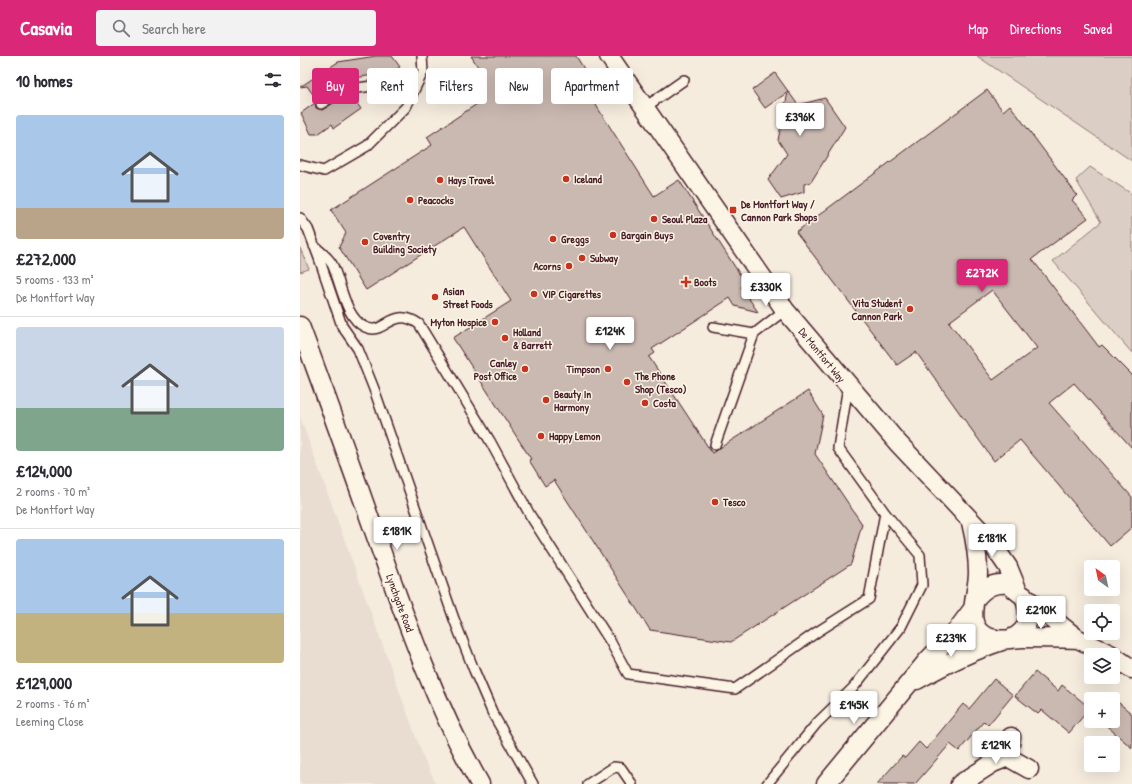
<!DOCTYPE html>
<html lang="en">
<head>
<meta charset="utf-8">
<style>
  :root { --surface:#fff; --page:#f2f2f3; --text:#2b2b33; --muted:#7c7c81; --line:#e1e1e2; --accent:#db2777 }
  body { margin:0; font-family:"Patrick Hand",sans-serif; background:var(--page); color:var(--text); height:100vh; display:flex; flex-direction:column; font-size:15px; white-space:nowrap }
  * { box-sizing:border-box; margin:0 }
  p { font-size:13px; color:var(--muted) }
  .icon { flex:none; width:22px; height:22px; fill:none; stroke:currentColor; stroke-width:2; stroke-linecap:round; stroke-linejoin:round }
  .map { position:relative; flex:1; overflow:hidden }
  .details { display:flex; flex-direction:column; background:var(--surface); width:300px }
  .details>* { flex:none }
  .banner { position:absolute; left:12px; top:12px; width:380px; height:36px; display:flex; gap:8px }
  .needle { width:26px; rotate:327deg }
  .controls { position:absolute; left:784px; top:504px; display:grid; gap:8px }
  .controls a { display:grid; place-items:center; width:36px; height:36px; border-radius:4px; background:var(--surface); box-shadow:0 4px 16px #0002; font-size:20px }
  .price { position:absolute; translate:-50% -34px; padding:0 9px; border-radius:4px; background:#fff; color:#222; font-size:13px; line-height:26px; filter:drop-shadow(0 1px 2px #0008) }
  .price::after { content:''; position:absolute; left:50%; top:24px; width:12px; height:9px; margin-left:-6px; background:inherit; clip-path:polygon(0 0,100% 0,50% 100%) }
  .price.on { background:var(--accent); color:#fff }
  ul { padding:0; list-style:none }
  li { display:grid; align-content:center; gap:8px; height:212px; padding:0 16px }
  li+li { border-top:1px solid var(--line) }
  li span { display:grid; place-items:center; height:124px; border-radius:4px; color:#555 }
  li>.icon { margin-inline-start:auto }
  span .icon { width:72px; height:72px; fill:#fffc; stroke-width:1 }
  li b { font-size:17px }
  h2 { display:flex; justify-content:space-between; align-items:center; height:48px; padding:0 16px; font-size:17px }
  .chip { padding:0 14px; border-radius:4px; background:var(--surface); box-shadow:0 4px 16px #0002; font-size:14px; line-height:36px }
  .chip.on { background:var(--accent); color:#fff }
  header { display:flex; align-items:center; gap:24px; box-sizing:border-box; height:56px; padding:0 20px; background:var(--accent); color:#fff }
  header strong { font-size:19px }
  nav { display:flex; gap:22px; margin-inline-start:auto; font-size:14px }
  .search { width:280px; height:36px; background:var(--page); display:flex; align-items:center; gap:10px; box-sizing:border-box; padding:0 14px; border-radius:4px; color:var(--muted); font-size:15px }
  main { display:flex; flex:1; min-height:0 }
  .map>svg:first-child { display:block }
  .built { fill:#e8ddd0 }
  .green { fill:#dbcec4; stroke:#927678 }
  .building { fill:#cab9b1; stroke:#4a1f2b; fill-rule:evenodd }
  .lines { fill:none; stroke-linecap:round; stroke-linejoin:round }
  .service-casing { stroke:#4a1f2b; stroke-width:12 }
  .minor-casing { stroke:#4a1f2b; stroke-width:21 }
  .service { stroke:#fcf5e5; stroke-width:9 }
  .minor { stroke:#fcf5e5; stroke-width:18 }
  .poi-dot { fill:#c8321e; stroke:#fcf5e5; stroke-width:1.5 }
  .labels { text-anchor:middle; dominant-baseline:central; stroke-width:3; stroke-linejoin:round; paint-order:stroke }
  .poi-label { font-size:11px; font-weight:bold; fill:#4a1f2b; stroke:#fcf5e5; text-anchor:start }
  .street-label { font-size:11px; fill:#4a1f2b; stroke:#fcf5e5 }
</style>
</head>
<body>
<header>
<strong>Casavia</strong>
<div class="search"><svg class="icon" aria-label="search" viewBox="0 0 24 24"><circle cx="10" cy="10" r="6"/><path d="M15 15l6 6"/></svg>Search here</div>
<nav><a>Map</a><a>Directions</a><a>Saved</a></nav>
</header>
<main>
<section class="details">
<h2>10 homes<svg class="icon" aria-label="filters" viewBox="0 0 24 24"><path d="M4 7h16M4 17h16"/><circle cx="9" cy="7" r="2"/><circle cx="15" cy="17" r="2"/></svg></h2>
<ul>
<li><span style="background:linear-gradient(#a9c7e8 75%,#b9a48a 0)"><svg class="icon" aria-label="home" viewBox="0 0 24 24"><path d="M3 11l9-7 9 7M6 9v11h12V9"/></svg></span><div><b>£272,000</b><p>5 rooms · 133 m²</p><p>De Montfort Way</p></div></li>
<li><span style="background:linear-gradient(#c9d6e8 65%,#7fa58c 0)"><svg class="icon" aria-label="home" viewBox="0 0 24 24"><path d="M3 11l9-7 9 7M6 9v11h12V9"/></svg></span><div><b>£124,000</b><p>2 rooms · 70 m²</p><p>De Montfort Way</p></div></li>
<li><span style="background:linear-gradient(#a9c7e8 60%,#c2b280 0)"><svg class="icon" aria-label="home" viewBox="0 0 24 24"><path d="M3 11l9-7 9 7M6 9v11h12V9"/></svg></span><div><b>£129,000</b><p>2 rooms · 76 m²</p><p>Leeming Close</p></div></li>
</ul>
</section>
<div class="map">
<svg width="832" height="728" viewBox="0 0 832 728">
  <rect width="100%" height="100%" fill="#f5ecde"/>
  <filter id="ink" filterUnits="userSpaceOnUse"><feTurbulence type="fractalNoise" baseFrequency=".025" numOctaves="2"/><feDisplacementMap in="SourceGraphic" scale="8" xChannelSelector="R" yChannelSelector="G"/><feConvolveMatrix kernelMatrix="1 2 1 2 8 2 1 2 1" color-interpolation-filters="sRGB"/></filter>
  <g filter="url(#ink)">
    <path class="built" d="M0,361L124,703L136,728H0Z"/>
    <path class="green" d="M677,0H832V105Z
      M790,111L832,138V297L753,205L801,166L776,124Z
      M0,192L9,213L0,216Z"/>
    <path class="building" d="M76,0H92L100,11L92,16L42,24L44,28L17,44L7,30L0,31L38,6Z
      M171,0H276L286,16L278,21L354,140L379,124L446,228L441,231L458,256L435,250L430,242L352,293L355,297L349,301L412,397L508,335L523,359L515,398L562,468L551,508L431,586L350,574L254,424L245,430L229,404L231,403L153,282L211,245L164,171L66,234L39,191L46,177L31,154L132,89L127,81L183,44L173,28L184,20Z
      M475,17L498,49L525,42L545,71L511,126L504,128V136L481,143L468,124L487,98L478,84L488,36L465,52L452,34Z
      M687,34L703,55L710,49L777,139L772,144L788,162L732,203L799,291L802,289L832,319V392L774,327L749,347L832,441V471L810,490L720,384L694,405L616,296L597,309L496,176ZM692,234L737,292L693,324L649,266Z
      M51,39L61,53L34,72L32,68L18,78H11L1,57L15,47L16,52L22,54L45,40Z
      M735,616L758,635L762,629L790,652L769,677L742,654L738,658L715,640Z
      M694,623L713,639L688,669L684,665L659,695L650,688L615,728H577L602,700L605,702L619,686L626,693L663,648L669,653Z
      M812,641L832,658V692L801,665H813V643H810Z"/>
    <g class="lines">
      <g class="service-casing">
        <path id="service" d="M21,48L43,34L94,27L114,34
          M344,52L384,24
          M0,109L24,115L67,90L106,51L123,16L122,0
          M0,162L8,173L19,202L42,270L58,293L74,333L154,563L174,614L193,658L233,728
          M14,190C20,195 28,201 32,208C41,226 45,262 65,271C85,281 91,249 119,268L190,385L230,459L310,585L328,618L435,633L517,576L569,543L585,457L538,392L548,330
          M413,271L454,278L485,254
          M415,389L454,278
          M288,728L314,711L321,712L332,728
          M467,728L517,667L553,632L601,571L622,529L620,499L585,457"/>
      </g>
      <g class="minor-casing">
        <path id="minor" d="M309,0L485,254L597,386L690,485L708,511L717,533
          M0,270C25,337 49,404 73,472C104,559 134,647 180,728
          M671,466C675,483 678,500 678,517C678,541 659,578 696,583C705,585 714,582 723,582C741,582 760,582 778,583
          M676,542C686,530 694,527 708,528L778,583L812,599
          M712,582C731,574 730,557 724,540
          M813,600L832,613
          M617,624C645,608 671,595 702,585
          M711,681L708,701L729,713
          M526,728L628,604L657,574L672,554
          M660,728L693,707L708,701"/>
      </g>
      <use href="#service" class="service"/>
      <use href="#minor" class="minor"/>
    </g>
  </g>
  <g class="poi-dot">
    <circle cx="266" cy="123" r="4"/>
    <circle cx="140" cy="124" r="4"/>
    <circle cx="110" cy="144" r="4"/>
    <rect x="429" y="150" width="8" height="8" rx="2"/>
    <circle cx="354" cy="163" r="4"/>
    <circle cx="313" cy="179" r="4"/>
    <circle cx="253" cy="183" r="4"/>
    <circle cx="65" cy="186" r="4"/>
    <circle cx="282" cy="202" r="4"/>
    <circle cx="269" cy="210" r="4"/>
    <path d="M384 220h4v4h4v4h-4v4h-4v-4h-4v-4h4z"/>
    <circle cx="234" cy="238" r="4"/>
    <circle cx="135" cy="241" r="4"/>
    <circle cx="610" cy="253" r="4"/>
    <circle cx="195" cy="266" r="4"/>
    <circle cx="205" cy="282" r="4"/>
    <circle cx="225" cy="313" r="4"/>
    <circle cx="308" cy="313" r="4"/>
    <circle cx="327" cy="326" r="4"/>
    <circle cx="246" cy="344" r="4"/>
    <circle cx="345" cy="347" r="4"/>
    <circle cx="241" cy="380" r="4"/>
    <circle cx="415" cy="446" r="4"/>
  </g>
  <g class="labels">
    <g class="poi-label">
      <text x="274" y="123">Iceland</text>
      <text x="148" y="124">Hays Travel</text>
      <text x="118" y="144">Peacocks</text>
      <text x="441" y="148">De Montfort Way /<tspan x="441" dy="13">Cannon Park Shops</tspan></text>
      <text x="362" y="163">Seoul Plaza</text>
      <text x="321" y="179">Bargain Buys</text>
      <text x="73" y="180">Coventry<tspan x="73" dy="13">Building Society</tspan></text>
      <text x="261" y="183">Greggs</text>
      <text x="290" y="202">Subway</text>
      <text x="261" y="210" text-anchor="end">Acorns</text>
      <text x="394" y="226">Boots</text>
      <text x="143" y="235">Asian<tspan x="143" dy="13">Street Foods</tspan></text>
      <text x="242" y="238">VIP Cigarettes</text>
      <text x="602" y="247" text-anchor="end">Vita Student<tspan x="602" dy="13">Cannon Park</tspan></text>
      <text x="187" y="266" text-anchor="end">Myton Hospice</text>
      <text x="213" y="276">Holland<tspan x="213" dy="13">&amp; Barrett</tspan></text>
      <text x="217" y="307" text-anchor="end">Canley<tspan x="217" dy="13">Post Office</tspan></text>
      <text x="300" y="313" text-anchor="end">Timpson</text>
      <text x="335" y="320">The Phone<tspan x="335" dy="13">Shop (Tesco)</tspan></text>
      <text x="254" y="338">Beauty In<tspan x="254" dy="13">Harmony</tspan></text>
      <text x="353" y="347">Costa</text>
      <text x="249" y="380">Happy Lemon</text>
      <text x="423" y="446">Tesco</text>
    </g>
    <g class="street-label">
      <text transform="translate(522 299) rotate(51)">De Montfort Way</text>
      <text transform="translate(100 547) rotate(70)">Lynchgate Road</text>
    </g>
  </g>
</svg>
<div class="controls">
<a><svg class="needle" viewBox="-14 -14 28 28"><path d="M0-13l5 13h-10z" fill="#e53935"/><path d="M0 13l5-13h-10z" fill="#7c7c81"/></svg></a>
<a><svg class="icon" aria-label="locate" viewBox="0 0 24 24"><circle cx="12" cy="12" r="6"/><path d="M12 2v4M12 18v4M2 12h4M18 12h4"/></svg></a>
<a><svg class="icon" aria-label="layers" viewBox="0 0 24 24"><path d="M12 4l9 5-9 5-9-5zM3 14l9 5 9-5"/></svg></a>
<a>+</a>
<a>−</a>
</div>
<b class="price" style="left:500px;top:81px">£396K</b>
<b class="price on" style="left:682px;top:237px">£272K</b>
<b class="price" style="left:466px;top:251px">£330K</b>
<b class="price" style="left:310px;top:295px">£124K</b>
<b class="price" style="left:97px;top:495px">£181K</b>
<b class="price" style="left:692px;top:502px">£181K</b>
<b class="price" style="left:741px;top:574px">£210K</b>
<b class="price" style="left:651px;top:602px">£239K</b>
<b class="price" style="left:554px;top:669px">£145K</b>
<b class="price" style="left:696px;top:709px">£129K</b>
<div class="banner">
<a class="chip on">Buy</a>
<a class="chip">Rent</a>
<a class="chip">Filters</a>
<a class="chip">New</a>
<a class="chip">Apartment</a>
</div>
</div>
</main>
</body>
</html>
